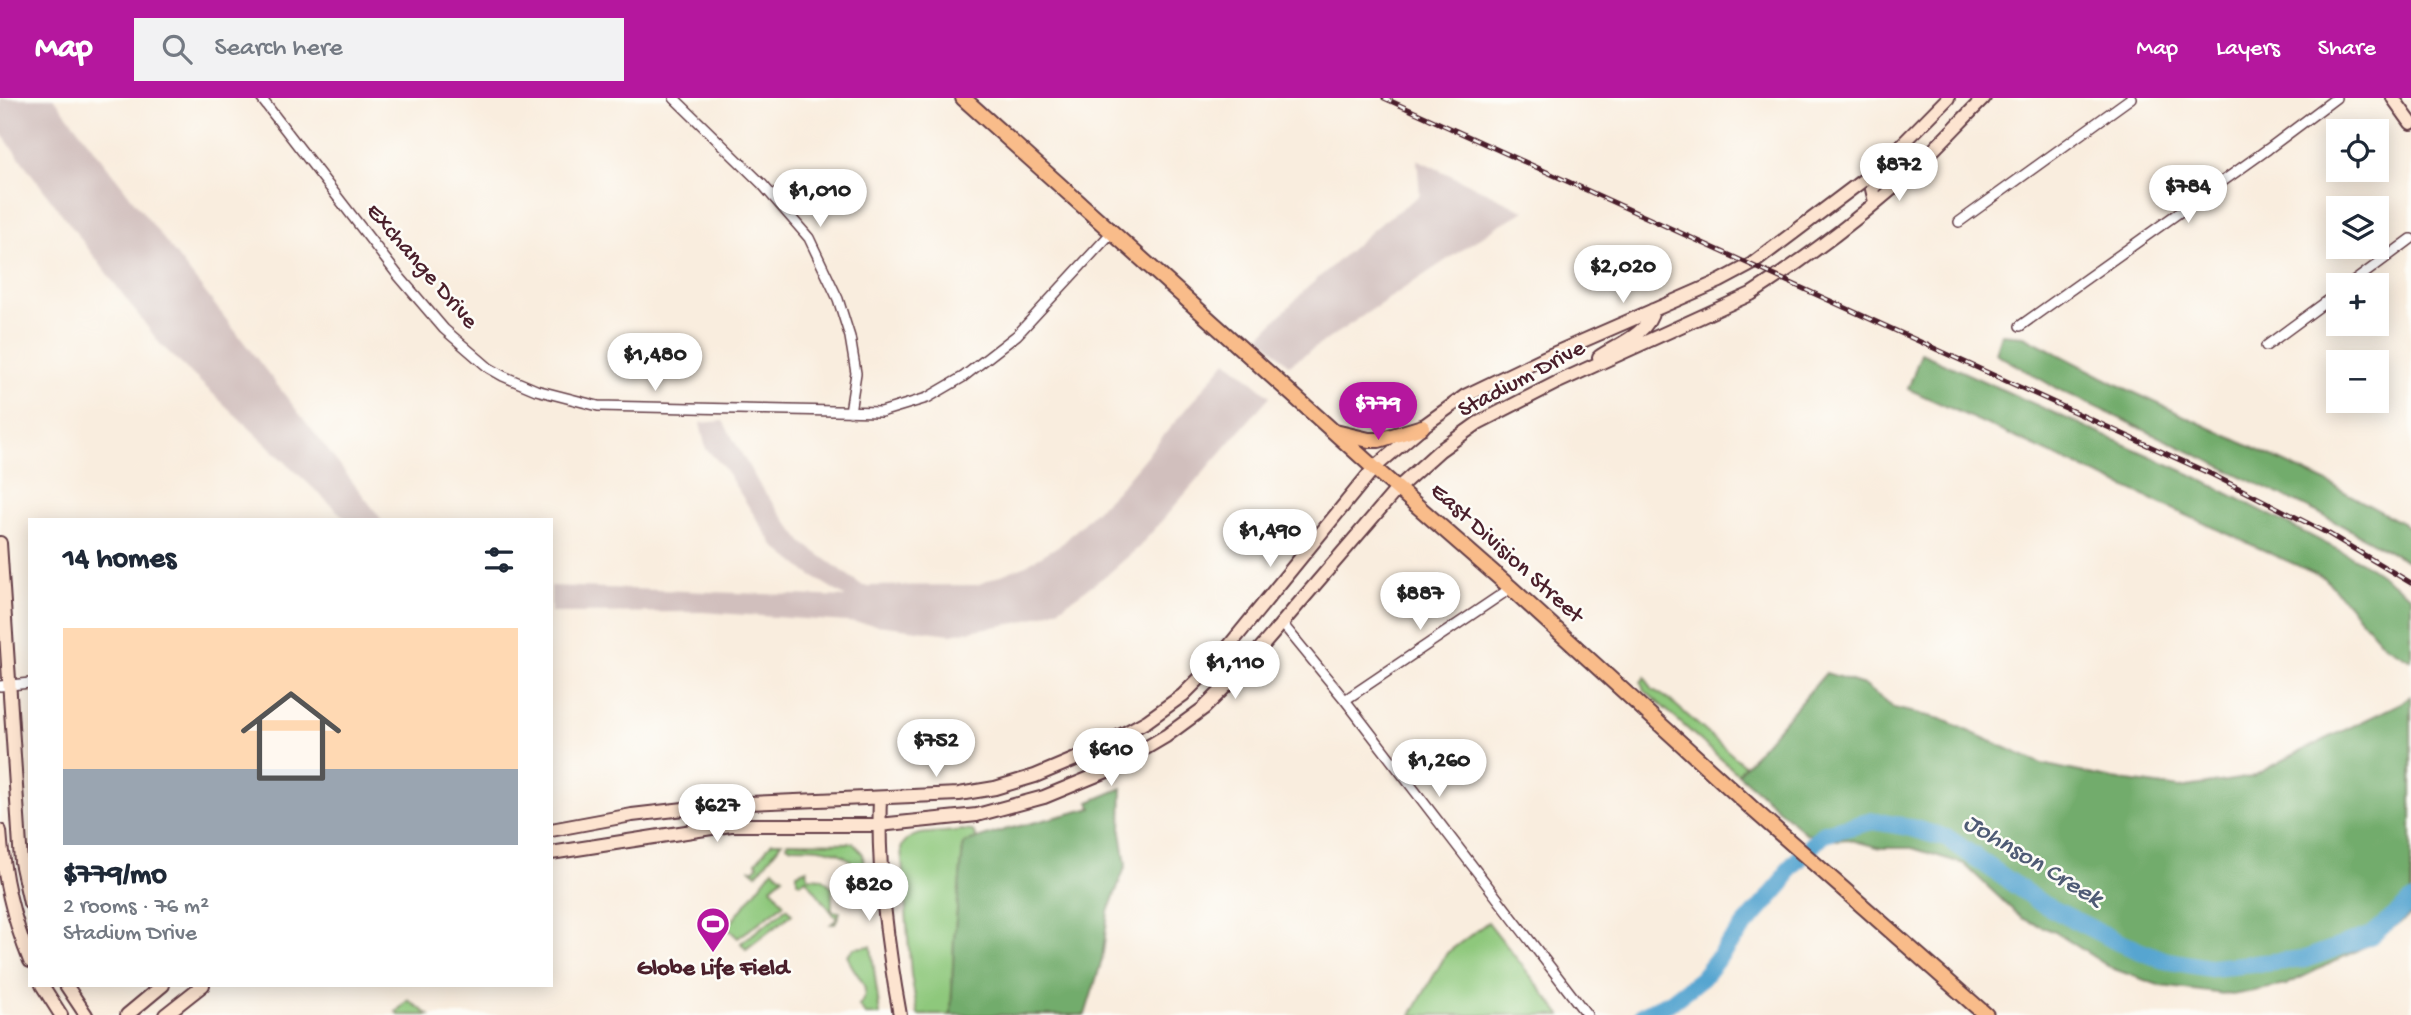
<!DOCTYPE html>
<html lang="en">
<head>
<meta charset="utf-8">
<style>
  :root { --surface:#fff; --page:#f2f2f3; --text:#1f2937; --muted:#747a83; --accent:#b5179e }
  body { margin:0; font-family:"Gochi Hand",sans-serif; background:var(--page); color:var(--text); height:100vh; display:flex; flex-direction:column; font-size:26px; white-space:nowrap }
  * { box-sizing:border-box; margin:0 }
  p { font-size:23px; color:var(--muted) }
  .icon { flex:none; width:38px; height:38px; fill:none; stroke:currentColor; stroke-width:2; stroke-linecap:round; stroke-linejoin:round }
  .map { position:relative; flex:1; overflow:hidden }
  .sheet { position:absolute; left:28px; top:420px; width:525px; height:469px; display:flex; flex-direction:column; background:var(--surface); border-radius:0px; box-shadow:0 4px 18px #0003 }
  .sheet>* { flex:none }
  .tools { position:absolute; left:2326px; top:21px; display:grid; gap:14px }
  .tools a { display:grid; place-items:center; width:63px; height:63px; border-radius:0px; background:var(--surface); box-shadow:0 4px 18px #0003; font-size:35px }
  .price { position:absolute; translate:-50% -60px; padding:0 16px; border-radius:24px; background:#fff; color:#222; font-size:23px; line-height:46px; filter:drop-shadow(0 2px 4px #0008) }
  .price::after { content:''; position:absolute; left:50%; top:42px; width:21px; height:16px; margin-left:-10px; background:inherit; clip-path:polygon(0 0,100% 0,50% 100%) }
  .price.active { background:var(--accent); color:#fff }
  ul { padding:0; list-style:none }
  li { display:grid; align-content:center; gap:14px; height:371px; padding:0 35px }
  li span { display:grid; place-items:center; height:217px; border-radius:0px; color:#555 }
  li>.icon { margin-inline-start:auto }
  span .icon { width:126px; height:126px; fill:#fffc; stroke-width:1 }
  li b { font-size:30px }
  h2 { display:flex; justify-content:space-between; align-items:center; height:84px; padding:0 35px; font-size:30px }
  header { display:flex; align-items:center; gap:42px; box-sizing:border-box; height:98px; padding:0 35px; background:var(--accent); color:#fff }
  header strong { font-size:33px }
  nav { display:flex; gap:38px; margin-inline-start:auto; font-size:24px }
  .search { width:490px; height:63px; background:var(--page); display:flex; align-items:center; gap:18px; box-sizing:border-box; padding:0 24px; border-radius:0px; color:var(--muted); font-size:26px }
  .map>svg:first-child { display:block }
  .industrial { fill:#d1bfbd }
  .green { fill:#8ec87c; stroke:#6c7454; stroke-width:2 }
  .forest { fill:#72ac6c; stroke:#5e664c; stroke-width:2 }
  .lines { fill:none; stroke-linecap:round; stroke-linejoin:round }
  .river { stroke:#56a5d0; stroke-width:18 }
  .street-casing { stroke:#643e46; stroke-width:12 }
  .secondary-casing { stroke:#643e46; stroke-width:16 }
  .primary-casing { stroke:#643e46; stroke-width:18 }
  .street { stroke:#fff; stroke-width:9 }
  .secondary { stroke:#fde4d0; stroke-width:12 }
  .primary { stroke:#f9bc8a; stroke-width:14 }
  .rail-casing { stroke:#4a1f2b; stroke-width:5 }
  .rail { stroke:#fdfcf7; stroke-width:2.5; stroke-dasharray:8; stroke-linecap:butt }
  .labels { text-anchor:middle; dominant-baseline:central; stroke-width:5; stroke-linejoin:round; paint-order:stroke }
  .street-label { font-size:24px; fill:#4a1f2b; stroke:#fdfcf7 }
  .poi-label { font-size:24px; font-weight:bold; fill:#4a1f2b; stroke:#fdfcf7 }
  .water-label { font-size:26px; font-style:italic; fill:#4f5b75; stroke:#fdfcf7 }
</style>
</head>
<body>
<header>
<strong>Map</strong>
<div class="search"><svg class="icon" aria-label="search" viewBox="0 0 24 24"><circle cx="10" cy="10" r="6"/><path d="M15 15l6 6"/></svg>Search here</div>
<nav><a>Map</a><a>Layers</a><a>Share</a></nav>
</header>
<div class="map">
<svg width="2411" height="917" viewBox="0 0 2411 917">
  <rect width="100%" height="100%" fill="#fdfcf7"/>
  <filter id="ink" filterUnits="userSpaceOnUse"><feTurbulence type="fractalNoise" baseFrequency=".0143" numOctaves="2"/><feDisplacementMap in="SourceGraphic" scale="14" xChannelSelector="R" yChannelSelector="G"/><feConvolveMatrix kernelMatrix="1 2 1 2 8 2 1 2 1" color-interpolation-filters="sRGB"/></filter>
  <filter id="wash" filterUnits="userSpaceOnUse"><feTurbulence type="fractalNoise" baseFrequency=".00686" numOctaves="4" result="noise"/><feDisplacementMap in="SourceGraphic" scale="28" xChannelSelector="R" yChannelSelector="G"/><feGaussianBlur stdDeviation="1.57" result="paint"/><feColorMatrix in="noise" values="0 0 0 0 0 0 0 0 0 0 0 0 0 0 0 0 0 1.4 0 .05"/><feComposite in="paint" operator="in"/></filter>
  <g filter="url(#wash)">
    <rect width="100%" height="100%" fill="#f9edde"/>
    <path class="industrial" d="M0,0H54L382,422H347L161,247L0,34Z
      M1417,61L1525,113L1499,127L1289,267L1260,238L1307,190L1377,128L1420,97Z
      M1227,262L1270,298L1139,449L1108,476L1058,511L1022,524L951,536L861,525L703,514L551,515V488L846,499L809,476L774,448L722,367L706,351L700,325L723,323L760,388L803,445L863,488L977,487L1026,467L1063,445L1121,388Z"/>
    <path class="green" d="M1645,579L1652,591L1670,602L1745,668L1738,676L1644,592L1641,584Z
      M960,732L973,733L977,741L965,745L963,750L954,842L951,917H918L911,877L901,750C910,729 941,737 960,732Z
      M772,744H782L757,776L751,771H755L758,767L756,764Z
      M788,744L853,745L863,756L865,783H863C851,749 821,749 790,749L787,747Z
      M773,771L783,779L771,789L784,806L738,840L727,830Z
      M807,771L808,779L822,780L832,789V813L840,814L835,826H831L837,821L806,781L800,785L797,783V775Z
      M787,810L792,816L746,851L741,845Z
      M1488,824L1561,917H1411L1447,855Z
      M871,848L880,917H866L859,908C876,887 852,877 847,857L854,850Z
      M408,902L429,917H399L396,914Z"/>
    <path class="forest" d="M2001,236L2024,238L2116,286L2328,385L2411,430V465L2317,414L2058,291L1995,255Z
      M1921,255L2190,376L2362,464L2411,498V562L2383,546L2325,480L1908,291Z
      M1826,575L1864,587L1894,610L1941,621L2042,666L2113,681L2180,690L2252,679L2295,656L2401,605L2411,597V817L2370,846L2286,887L2232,897L2161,888L2111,870L2055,834L2021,820L1964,766L1912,750H1881L1847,741L1838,742L1807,736L1738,676Z
      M1122,690L1121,734L1126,767L1108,814L1102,862L1085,917H951L954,842L963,750L965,745L1004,732L1092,710L1089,704Z"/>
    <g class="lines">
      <path class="river" d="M1643,917L1671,904L1702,880L1729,846L1783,784L1789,771L1824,735L1873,723L1908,729L1949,741L2041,805L2118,844L2164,862L2210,870L2305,861L2372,837L2411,804"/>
    </g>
  </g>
  <g filter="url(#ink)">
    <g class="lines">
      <g class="street-casing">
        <path id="street" d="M261,0L397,176L444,231L489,270L503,278L536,292L598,308L881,314L927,300L963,279L1017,237L1113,133
          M674,0L762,86L809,140L838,201L850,239L856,275L850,314
          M1959,124L2131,0
          M2349,187L2411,141
          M2020,228L2268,51L2336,0
          M2266,248L2338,195
          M1281,524L1345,602L1587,917
          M0,588L30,585
          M1345,602L1511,490"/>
      </g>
      <g class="secondary-casing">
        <path id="secondary" d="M2393,0L2411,25
          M1875,104L1872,91L1905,54
          M1599,259C1616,247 1649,236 1653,212
          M0,445L21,764L30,805
          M880,700C877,772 887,846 900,917
          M551,732L632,717L727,706L959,696L995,690L1035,678L1085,657L1147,623L1183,597L1216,564L1374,370L1422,329L1465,298L1546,259L1720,183L1752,166L1878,71L1948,0
          M0,733C3,778 13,821 30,863
          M551,755L731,727H879L977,717L1044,699L1107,673L1166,638L1204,610L1240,574L1398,390L1439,353L1478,325L1558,284L1751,196C1808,159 1866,116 1916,69C1939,47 1961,23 1984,0
          M42,887L61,917
          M66,887L86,917
          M127,917L163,887
          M165,917L203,887"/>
      </g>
      <g class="primary-casing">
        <path id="primary" d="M963,0L1374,370L1511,490L1755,713L1986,917
          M1335,334L1369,342H1379L1422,329"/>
      </g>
      <use href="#street" class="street"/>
      <use href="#secondary" class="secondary"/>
      <use href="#primary" class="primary"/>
      <g class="rail-casing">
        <path id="rail" d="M1384,0L2213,377L2329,436L2411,485"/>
      </g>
      <use href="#rail" class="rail"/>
    </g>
  </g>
  <defs>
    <g id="stadium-pin" transform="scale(1.75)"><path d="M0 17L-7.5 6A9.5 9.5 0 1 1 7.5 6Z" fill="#b5179e" stroke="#fdfcf7"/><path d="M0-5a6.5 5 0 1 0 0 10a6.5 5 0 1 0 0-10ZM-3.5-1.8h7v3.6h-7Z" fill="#fff"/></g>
  </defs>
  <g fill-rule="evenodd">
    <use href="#stadium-pin" x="713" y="826"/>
  </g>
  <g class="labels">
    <g class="street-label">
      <text transform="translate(421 169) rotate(49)">Exchange Drive</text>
      <text transform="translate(1522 282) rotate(-28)">Stadium Drive</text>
      <text transform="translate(1506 456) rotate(42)">East Division Street</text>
    </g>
    <g class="poi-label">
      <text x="713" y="871">Globe Life Field</text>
    </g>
    <g class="water-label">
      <text transform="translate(2032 764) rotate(31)">Johnson Creek</text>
    </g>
  </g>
</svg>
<div class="tools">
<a><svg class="icon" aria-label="locate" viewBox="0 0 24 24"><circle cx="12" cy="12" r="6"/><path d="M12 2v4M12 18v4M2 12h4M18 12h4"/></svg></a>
<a><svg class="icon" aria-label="layers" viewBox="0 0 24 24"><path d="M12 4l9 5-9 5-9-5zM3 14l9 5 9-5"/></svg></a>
<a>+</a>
<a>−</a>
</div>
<b class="price" style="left:1899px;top:105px">$872</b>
<b class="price" style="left:2188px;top:127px">$784</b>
<b class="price" style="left:820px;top:131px">$1,010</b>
<b class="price" style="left:1623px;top:207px">$2,020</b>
<b class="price" style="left:655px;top:295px">$1,480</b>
<b class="price active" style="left:1378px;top:344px">$779</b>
<b class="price" style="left:1270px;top:471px">$1,490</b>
<b class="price" style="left:1420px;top:534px">$887</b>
<b class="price" style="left:1235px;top:603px">$1,110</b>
<b class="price" style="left:936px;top:681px">$752</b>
<b class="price" style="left:1111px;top:690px">$610</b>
<b class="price" style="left:1439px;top:701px">$1,260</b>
<b class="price" style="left:717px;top:746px">$627</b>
<b class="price" style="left:869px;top:825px">$820</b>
<section class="sheet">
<h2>14 homes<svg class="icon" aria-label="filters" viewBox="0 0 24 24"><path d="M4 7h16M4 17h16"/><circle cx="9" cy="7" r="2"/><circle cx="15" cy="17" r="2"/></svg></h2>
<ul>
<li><span style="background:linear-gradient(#ffd9b3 65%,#9aa5b1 0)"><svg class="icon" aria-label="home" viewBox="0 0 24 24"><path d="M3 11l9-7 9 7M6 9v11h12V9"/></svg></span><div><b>$779/mo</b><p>2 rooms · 76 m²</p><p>Stadium Drive</p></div></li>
</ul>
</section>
</div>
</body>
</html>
